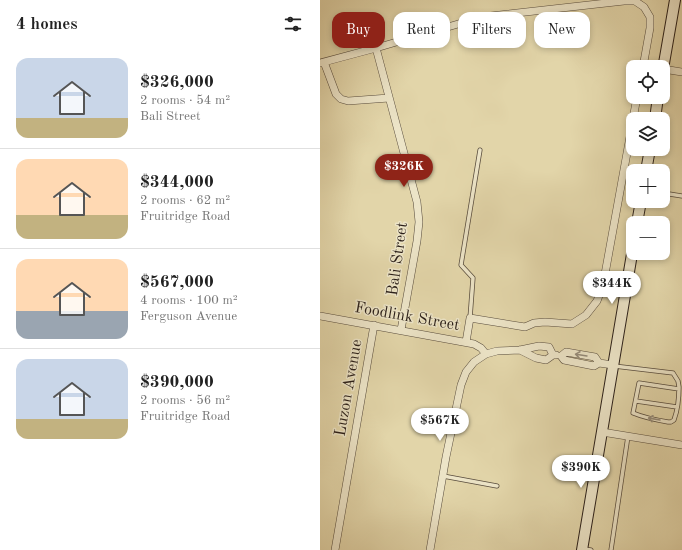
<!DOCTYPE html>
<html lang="en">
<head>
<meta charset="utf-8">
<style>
  :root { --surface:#fff; --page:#f2f2f2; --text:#222; --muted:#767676; --line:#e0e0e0; --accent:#8f2418 }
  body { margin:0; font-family:"Old Standard TT",serif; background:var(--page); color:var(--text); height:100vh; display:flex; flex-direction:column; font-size:15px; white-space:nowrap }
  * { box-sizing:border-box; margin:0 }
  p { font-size:13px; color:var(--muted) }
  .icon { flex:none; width:22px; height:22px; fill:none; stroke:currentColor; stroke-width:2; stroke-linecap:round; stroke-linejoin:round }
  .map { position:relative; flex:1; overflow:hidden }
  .sheet { display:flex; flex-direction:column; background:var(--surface); width:320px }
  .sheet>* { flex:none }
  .hud { position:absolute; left:12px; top:12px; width:290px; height:36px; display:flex; gap:8px }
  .tools { position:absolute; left:306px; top:60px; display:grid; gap:8px }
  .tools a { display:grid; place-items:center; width:44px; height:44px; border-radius:8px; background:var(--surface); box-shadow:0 2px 6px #0003; font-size:20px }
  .price { position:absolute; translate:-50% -34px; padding:0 9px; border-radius:14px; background:#fff; color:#222; font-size:13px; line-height:26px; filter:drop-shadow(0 1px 2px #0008) }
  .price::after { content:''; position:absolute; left:50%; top:24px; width:12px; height:9px; margin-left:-6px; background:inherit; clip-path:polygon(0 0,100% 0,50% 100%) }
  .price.selected { background:var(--accent); color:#fff }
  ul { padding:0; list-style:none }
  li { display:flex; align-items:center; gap:12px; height:100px; padding:0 16px }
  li+li { border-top:1px solid var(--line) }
  li span { display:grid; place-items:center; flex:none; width:112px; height:80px; border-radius:12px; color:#555 }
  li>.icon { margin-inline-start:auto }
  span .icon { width:48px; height:48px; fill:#fffc; stroke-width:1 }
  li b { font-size:17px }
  h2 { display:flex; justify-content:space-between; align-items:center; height:48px; padding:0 16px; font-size:17px }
  .pill { padding:0 14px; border-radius:12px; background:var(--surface); box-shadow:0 2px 6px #0003; font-size:14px; line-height:36px }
  .pill.selected { background:var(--accent); color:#fff }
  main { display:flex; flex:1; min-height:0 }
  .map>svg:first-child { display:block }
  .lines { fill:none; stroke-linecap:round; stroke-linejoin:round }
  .lane-casing { stroke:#584c3d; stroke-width:5 }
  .street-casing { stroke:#584c3d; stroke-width:8 }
  .secondary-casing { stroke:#2a1f19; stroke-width:12 }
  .lane { stroke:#ece4c7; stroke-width:3.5 }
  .street { stroke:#ece4c7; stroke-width:7 }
  .secondary { stroke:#ece4c7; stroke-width:10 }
  .oneway { stroke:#958b79 }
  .labels { text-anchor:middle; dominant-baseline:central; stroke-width:3; stroke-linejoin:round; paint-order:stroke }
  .street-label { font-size:16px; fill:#2a1f19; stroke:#ece4c7 }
</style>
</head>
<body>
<main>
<section class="sheet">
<h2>4 homes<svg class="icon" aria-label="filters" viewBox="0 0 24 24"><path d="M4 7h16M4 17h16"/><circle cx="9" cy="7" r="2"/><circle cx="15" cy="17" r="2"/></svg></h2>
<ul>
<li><span style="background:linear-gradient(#c9d6e8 75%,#c2b280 0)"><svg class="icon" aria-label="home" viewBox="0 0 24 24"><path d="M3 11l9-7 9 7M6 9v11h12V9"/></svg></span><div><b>$326,000</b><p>2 rooms · 54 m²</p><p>Bali Street</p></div></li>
<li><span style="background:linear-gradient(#ffd9b3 70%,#c2b280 0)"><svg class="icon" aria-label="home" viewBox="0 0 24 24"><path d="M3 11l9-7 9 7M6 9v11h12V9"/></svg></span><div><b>$344,000</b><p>2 rooms · 62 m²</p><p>Fruitridge Road</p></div></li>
<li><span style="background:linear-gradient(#ffd9b3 65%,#9aa5b1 0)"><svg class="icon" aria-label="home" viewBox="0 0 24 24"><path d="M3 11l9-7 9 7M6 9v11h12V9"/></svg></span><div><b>$567,000</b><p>4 rooms · 100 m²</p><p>Ferguson Avenue</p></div></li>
<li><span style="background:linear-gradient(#c9d6e8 75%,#c2b280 0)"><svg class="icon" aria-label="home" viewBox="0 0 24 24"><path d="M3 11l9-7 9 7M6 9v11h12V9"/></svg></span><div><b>$390,000</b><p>2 rooms · 56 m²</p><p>Fruitridge Road</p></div></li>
</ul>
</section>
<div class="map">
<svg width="362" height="550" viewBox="0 0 362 550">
  <rect width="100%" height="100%" fill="#e2d5a9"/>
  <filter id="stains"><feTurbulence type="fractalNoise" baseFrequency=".005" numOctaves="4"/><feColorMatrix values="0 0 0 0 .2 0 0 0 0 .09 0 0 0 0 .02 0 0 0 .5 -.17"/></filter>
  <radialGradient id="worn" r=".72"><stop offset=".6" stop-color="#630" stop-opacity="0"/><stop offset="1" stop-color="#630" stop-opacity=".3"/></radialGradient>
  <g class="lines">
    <g class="lane-casing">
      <path id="lane" d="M343,193L362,196
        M150,318L153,278L141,265L160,150
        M294,366L353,373L358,381L359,387C359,398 358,409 354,420L351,422H348C336,420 325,418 313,413L319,383L359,389
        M316,401L357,407
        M123,476L177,486
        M264,549L271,550
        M291,550L308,436"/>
    </g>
    <g class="street-casing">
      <path id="street" d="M56,48L97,202L99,222L97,241L81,330
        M4,62L16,94L21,99L28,101L69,98
        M0,63L56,48L162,17L304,1H315L324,7L330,17V28L323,67
        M343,69L362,72
        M313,119L317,97
        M0,316L154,344L161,348L166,354
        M146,342L150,318L205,327L214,323L225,322L252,324L266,315L277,301L283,285L313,120
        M200,350L216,358L226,360L233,355H236
        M241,356L246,352L275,357L279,363L293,365
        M241,356L244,360L274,366L279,363
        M282,432L362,445
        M15,550L54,325
        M110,550L126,457L141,385L146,372L154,362L166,354L177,351L200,350L219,346L229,347L233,355"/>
    </g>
    <g class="secondary-casing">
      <path id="secondary" d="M343,69L355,0
        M335,119L338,97
        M326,171L330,149
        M317,223L321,201
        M262,550L313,248"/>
    </g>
    <use href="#lane" class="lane"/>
    <use href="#street" class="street"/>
    <use href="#secondary" class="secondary"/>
  </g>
  <defs><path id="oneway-shaft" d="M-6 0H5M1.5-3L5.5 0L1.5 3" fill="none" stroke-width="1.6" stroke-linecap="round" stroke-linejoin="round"/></defs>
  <g class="oneway">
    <use href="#oneway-shaft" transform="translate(261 355) rotate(-171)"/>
    <use href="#oneway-shaft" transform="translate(334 419) rotate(-170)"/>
  </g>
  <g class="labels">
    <g class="street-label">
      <text transform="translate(78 259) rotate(-82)">Bali Street</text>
      <text transform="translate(87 317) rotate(10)">Foodlink Street</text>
      <text transform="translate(29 388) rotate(-80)">Luzon Avenue</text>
    </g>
  </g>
  <rect width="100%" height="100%" filter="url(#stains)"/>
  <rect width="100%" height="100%" fill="url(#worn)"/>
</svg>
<div class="tools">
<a><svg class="icon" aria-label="locate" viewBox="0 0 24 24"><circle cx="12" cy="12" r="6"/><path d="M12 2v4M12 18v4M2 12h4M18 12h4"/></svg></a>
<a><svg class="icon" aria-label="layers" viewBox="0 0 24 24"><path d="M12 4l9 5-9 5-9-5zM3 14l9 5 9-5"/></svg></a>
<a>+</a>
<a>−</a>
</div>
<b class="price selected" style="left:84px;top:188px">$326K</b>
<b class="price" style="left:292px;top:305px">$344K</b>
<b class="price" style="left:120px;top:442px">$567K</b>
<b class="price" style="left:261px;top:489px">$390K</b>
<div class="hud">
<a class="pill selected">Buy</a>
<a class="pill">Rent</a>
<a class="pill">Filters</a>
<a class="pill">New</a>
</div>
</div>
</main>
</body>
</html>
